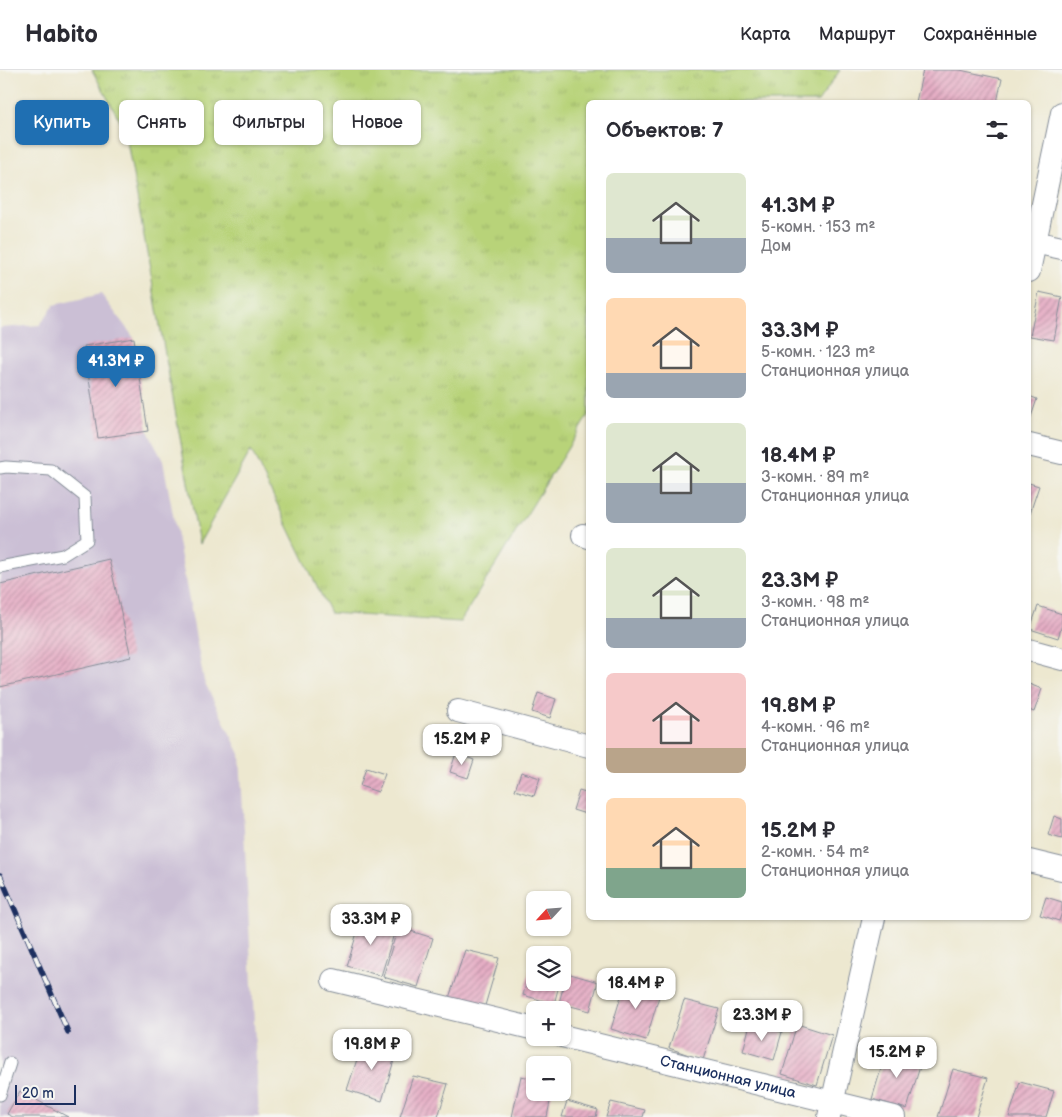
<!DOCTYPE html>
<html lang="ru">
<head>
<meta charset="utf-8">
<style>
  :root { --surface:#fff; --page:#f7f7f7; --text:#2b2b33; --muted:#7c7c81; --line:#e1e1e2; --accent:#1f6fb2 }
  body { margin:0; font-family:"Balsamiq Sans",sans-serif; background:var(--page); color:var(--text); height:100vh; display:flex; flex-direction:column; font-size:19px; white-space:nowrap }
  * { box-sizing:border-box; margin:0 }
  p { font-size:16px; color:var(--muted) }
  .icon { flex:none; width:28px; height:28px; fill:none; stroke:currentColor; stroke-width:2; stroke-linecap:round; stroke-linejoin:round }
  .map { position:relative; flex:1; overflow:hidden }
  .side { position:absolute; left:586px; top:30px; width:445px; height:820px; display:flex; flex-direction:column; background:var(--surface); border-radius:8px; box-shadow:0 1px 4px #0004 }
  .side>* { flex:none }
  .banner { position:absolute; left:15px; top:30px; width:475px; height:45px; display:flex; gap:10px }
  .needle { width:32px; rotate:244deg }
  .tools { position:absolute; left:526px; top:821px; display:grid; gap:10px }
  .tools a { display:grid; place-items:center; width:45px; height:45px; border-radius:8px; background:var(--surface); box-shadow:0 1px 4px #0004; font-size:25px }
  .scale { position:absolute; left:15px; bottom:12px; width:61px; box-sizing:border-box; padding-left:5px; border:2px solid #1b2f5e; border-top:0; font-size:14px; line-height:18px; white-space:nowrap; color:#1b2f5e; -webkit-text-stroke:4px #f6f6f2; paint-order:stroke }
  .price { position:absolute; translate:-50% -42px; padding:0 11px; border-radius:10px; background:#fff; color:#222; font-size:16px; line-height:32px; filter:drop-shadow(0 1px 2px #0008) }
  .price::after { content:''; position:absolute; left:50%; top:30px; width:15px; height:11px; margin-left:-8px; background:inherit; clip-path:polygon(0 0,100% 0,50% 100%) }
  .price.current { background:var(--accent); color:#fff }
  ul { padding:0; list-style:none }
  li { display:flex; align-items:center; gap:15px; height:125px; padding:0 20px }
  li span { display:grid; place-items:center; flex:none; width:140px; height:100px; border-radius:8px; color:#555 }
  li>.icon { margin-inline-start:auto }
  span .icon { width:60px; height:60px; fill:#fffc; stroke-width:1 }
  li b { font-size:21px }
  h2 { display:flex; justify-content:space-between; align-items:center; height:60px; padding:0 20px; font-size:21px }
  .pill { padding:0 18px; border-radius:8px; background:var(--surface); box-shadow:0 1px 4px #0004; font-size:18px; line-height:45px }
  .pill.current { background:var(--accent); color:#fff }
  header { display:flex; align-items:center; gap:30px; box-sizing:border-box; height:70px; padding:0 25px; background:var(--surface); border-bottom:1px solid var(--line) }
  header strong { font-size:24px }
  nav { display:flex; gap:28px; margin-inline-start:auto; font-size:18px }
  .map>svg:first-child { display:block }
  .industrial { fill:#cbbfd5 }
  .grass { fill:url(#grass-tufts); stroke:#6a816c }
  .building { fill:url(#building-hatch) }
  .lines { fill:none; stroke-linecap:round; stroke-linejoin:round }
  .service-casing { stroke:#848c97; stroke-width:13 }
  .minor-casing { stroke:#848c97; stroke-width:24 }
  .service { stroke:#fff; stroke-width:11 }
  .minor { stroke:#fff; stroke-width:22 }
  .rail-casing { stroke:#1b2f5e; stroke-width:5.5 }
  .rail { stroke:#f6f6f2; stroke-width:4; stroke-dasharray:11; stroke-linecap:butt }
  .labels { text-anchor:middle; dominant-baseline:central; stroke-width:5; stroke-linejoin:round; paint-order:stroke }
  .street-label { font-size:15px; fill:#1b2f5e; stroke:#f6f6f2 }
</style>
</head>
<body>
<header>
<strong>Habito</strong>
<nav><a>Карта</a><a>Маршрут</a><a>Сохранённые</a></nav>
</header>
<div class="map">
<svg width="1062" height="1047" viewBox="0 0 1062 1047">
  <defs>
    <pattern id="grass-tufts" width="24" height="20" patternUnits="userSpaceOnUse" patternTransform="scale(1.25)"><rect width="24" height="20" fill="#b8d379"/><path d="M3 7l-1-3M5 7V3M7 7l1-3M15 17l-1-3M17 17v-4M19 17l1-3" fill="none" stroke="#9eb56b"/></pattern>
    <pattern id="building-hatch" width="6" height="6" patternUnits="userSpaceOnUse" patternTransform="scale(1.25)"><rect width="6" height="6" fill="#e6aec5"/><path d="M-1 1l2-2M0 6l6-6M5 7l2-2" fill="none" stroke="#ba8ea3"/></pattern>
  </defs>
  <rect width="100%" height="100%" fill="#f6f6f2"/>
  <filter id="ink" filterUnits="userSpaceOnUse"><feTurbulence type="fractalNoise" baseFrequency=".02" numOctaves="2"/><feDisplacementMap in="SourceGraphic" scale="10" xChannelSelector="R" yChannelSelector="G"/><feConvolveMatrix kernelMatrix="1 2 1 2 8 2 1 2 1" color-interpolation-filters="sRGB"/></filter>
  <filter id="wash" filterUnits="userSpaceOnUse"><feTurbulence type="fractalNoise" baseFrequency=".0096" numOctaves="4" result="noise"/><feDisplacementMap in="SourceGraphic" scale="20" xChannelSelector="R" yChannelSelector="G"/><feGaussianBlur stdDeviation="1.12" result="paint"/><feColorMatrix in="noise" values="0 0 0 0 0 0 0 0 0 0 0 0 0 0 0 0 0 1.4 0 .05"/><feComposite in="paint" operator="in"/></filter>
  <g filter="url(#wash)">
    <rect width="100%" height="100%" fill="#ede8d0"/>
    <path class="industrial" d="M101,224L134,268L148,361L163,391L204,611L240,684L259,1047H0V258L40,255L54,235Z"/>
    <path class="grass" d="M92,0H840L818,32H589V344L460,552L330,543L251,380L199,474L125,60Z"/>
    <g id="blocks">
      <path class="building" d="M923,0H960L1002,9L997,32H916Z
        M1039,222L1062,227L1054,270L1030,266Z
        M134,268L148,361L98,368L84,276Z
        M1029,326L1037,329L1029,353Z
        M1029,413L1039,416L1029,446Z
        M109,489L131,587L0,617V514Z
        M1038,536L1062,544V555L1058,568L1030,559Z
        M1029,614L1042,619L1034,642L1029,640Z
        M538,623L556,629L550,648L532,642Z
        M456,683L474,690L468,708L450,702Z
        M366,698L385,704L378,722L360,716Z
        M521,702L540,708L534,726L515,720Z
        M579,721L589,724V745L573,740Z
        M1054,746L1062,749V769L1048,765Z
        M1046,827L1062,832V842L1059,851L1040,845Z
        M362,846L396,857L381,906L347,896Z
        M398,857L433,868L418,917L383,907Z
        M465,880L499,888L484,939L449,928Z
        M531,896L535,897V912H560L554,934L523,925Z
        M567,903L598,912L590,941L559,933Z
        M626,910L661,920L646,970L611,959Z
        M684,930L719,939L703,990L669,978Z
        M750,954L782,962L774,990L743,981Z
        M797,954L832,965L817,1015L782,1004Z
        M363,971L397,980L382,1031L347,1020Z
        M887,979L922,990L907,1039L872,1029Z
        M953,999L988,1008L976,1047H938Z
        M413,1006L448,1014L438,1047H400Z
        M521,1006L535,1009V1022H552L547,1047H512Z
        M1020,1012L1054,1021L1046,1047H1009Z
        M20,1021L68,1047H13L7,1044Z
        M567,1031L598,1040L596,1047H562Z
        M611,1032L645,1040L643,1047H606Z"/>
    </g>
  </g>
  <g filter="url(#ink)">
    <use href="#blocks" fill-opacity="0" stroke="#848c97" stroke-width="1"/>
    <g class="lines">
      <g class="service-casing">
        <path id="service" d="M0,398L6,397L51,400L85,427L87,470L63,485L0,497
          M0,1025L10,993"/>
      </g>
      <g class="minor-casing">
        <g id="minor">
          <path d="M1029,171L1062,178"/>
          <path d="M1029,201L1062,43"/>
          <path d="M1029,375L1062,383"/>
          <path d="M583,465L589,467"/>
          <path d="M1029,580L1062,589"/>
          <path d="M458,641L589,676"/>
          <path d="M1029,791L1062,799"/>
          <path d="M333,910L535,959"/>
          <path id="s1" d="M562,966L894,1047"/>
          <path d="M829,1047L874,848"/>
        </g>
      </g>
      <use href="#service" class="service"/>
      <use href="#minor" class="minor"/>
      <g class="rail-casing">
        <path id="rail" d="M0,805L68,962"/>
      </g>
      <use href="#rail" class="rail"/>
    </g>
  </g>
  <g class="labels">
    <g class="street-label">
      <text stroke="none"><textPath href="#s1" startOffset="171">Станционная улица</textPath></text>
    </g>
  </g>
</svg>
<div class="tools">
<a><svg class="needle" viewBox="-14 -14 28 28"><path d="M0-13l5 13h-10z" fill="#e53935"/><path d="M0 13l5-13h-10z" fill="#7c7c81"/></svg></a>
<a><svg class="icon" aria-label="layers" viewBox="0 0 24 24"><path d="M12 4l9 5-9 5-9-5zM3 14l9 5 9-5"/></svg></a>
<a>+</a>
<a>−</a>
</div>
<div class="scale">20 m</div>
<b class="price current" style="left:116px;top:318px">41.3M ₽</b>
<b class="price" style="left:462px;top:696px">15.2M ₽</b>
<b class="price" style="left:371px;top:876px">33.3M ₽</b>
<b class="price" style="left:636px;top:940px">18.4M ₽</b>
<b class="price" style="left:762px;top:972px">23.3M ₽</b>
<b class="price" style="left:372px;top:1001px">19.8M ₽</b>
<b class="price" style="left:897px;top:1009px">15.2M ₽</b>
<div class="banner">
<a class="pill current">Купить</a>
<a class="pill">Снять</a>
<a class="pill">Фильтры</a>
<a class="pill">Новое</a>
</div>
<section class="side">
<h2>Объектов: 7<svg class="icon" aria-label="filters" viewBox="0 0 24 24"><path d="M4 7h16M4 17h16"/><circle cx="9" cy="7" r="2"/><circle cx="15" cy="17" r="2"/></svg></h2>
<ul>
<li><span style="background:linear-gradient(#dfe7d0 65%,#9aa5b1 0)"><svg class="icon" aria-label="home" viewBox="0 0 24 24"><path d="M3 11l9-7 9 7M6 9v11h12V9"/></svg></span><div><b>41.3M ₽</b><p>5-комн. · 153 m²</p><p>Дом</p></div></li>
<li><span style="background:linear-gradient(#ffd9b3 75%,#9aa5b1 0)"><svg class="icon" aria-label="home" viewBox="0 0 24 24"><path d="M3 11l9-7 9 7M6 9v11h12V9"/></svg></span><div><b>33.3M ₽</b><p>5-комн. · 123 m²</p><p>Станционная улица</p></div></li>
<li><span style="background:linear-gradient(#dfe7d0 60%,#9aa5b1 0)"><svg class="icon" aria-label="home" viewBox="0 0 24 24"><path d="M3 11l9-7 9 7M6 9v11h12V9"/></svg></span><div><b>18.4M ₽</b><p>3-комн. · 89 m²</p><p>Станционная улица</p></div></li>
<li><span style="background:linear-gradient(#dfe7d0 70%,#9aa5b1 0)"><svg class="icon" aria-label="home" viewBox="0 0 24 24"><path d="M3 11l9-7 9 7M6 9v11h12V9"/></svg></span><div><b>23.3M ₽</b><p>3-комн. · 98 m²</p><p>Станционная улица</p></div></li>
<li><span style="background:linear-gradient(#f6c9c9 75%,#b9a48a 0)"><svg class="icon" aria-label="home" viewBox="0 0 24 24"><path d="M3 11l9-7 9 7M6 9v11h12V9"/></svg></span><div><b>19.8M ₽</b><p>4-комн. · 96 m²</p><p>Станционная улица</p></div></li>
<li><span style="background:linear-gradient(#ffd9b3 70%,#7fa58c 0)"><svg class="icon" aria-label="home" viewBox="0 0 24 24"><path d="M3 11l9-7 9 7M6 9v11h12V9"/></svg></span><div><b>15.2M ₽</b><p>2-комн. · 54 m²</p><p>Станционная улица</p></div></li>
</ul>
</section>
</div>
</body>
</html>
